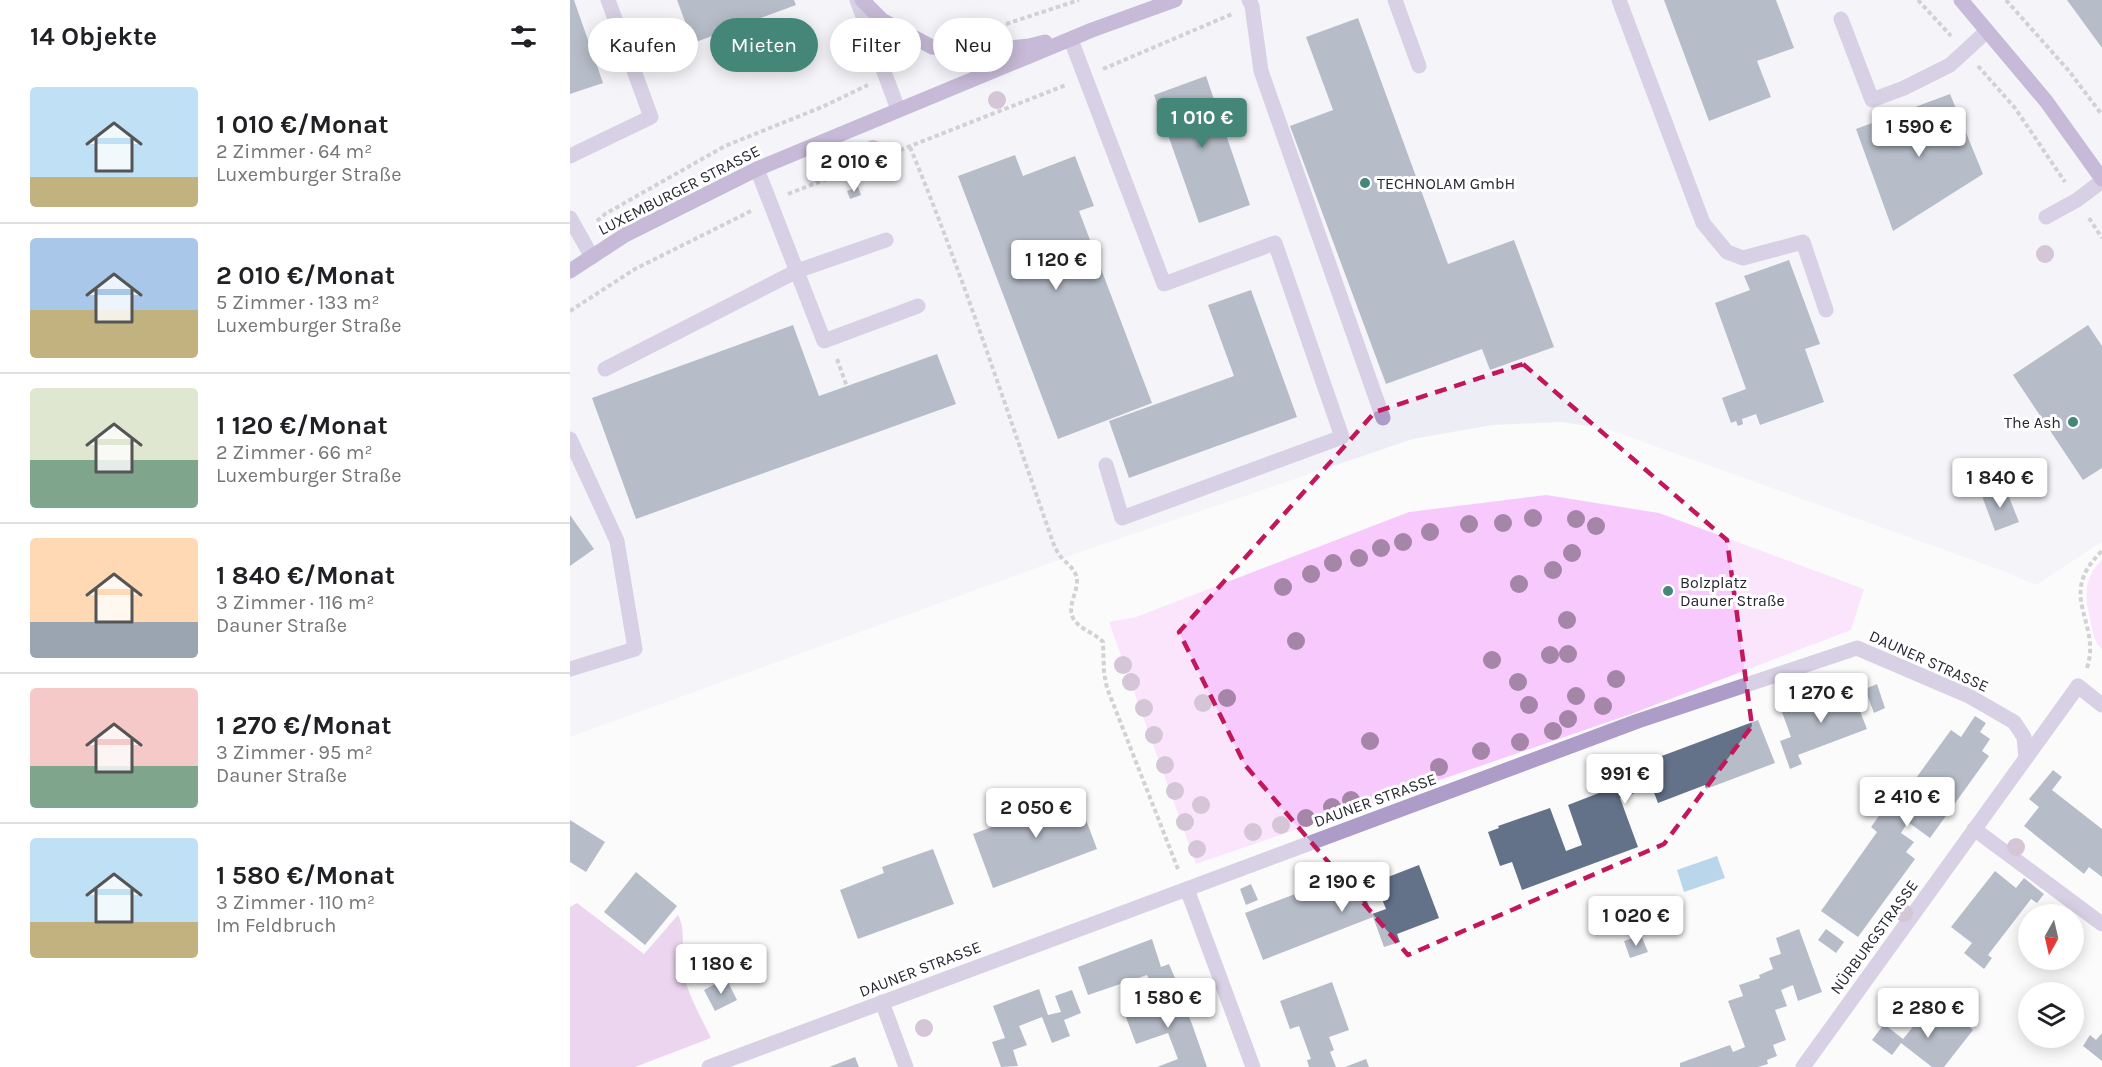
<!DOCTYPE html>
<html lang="de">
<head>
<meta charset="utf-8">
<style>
  :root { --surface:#fff; --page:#f2f2f2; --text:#202124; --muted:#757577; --line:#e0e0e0; --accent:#448678 }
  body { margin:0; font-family:Karla,sans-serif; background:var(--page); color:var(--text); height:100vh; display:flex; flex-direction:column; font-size:22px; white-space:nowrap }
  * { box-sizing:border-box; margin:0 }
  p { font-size:20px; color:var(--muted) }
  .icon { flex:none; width:33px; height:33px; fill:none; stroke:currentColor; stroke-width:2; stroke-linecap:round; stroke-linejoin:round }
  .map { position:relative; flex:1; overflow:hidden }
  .drawer { display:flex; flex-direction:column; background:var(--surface); width:570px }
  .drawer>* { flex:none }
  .guide { position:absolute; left:18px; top:18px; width:570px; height:54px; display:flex; gap:12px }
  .needle { width:39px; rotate:188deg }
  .tools { position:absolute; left:1448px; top:904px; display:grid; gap:12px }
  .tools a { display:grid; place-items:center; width:66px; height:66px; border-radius:50%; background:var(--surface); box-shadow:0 3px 15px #0003; font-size:30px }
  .price { position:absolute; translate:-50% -51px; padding:0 14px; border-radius:6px; background:#fff; color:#222; font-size:20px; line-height:39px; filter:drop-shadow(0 2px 3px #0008) }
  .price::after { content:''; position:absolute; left:50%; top:36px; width:18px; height:14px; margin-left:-9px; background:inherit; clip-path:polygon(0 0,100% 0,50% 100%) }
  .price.on { background:var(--accent); color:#fff }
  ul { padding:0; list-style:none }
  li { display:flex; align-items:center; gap:18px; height:150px; padding:0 30px }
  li+li { border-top:2px solid var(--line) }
  li span { display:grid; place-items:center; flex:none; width:168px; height:120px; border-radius:6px; color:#555 }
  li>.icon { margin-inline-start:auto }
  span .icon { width:72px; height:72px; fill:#fffc; stroke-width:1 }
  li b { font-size:26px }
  h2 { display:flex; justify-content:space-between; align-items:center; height:72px; padding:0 30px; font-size:26px }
  .tag { padding:0 21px; border-radius:27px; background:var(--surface); box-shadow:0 3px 15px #0003; font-size:21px; line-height:54px }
  .tag.on { background:var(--accent); color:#fff }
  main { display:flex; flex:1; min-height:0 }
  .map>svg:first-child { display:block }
  .built { fill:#edeef5 }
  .green { fill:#f8c9fd }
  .forest { fill:#daa9df }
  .water { fill:#69a9d5 }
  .building { fill:#637189 }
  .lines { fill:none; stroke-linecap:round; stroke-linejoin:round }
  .path { stroke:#9f9fa4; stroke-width:4; stroke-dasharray:4.5 3; stroke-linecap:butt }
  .service { stroke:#ad9bc8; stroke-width:15 }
  .minor { stroke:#ad9bc8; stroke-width:15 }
  .secondary { stroke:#876bae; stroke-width:15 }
  .tree { fill:#a585a8 }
  .marked { fill:none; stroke:#c2185b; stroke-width:4.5; stroke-dasharray:12 8; stroke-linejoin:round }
  .poi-dot { fill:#448678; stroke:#fff; stroke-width:2 }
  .labels { text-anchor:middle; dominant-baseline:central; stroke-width:6; stroke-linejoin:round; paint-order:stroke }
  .poi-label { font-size:16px; fill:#262732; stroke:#fff; text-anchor:start }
  .street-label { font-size:16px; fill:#262732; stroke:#fff }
</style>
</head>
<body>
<main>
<section class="drawer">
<h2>14 Objekte<svg class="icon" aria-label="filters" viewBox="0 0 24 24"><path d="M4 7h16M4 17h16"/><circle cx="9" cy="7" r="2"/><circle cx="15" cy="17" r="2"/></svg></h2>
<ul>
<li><span style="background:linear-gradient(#bfe0f5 75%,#c2b280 0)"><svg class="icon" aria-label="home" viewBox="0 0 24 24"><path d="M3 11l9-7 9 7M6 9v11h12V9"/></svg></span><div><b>1 010 €/Monat</b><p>2 Zimmer · 64 m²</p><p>Luxemburger Straße</p></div></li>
<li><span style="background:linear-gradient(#a9c7e8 60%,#c2b280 0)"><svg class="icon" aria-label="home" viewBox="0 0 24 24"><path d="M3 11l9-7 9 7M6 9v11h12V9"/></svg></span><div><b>2 010 €/Monat</b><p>5 Zimmer · 133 m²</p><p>Luxemburger Straße</p></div></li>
<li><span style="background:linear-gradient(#dfe7d0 60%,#7fa58c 0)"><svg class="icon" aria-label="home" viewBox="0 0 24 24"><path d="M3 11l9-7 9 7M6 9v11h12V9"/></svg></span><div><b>1 120 €/Monat</b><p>2 Zimmer · 66 m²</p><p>Luxemburger Straße</p></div></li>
<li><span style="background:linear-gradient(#ffd9b3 70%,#9aa5b1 0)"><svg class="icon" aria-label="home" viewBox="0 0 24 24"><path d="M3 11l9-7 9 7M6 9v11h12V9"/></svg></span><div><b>1 840 €/Monat</b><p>3 Zimmer · 116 m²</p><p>Dauner Straße</p></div></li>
<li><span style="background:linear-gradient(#f6c9c9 65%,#7fa58c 0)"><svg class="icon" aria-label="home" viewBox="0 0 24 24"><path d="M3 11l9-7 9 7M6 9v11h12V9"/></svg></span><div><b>1 270 €/Monat</b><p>3 Zimmer · 95 m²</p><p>Dauner Straße</p></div></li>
<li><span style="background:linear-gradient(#bfe0f5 70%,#c2b280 0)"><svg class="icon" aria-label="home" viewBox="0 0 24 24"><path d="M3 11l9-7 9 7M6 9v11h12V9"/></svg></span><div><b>1 580 €/Monat</b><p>3 Zimmer · 110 m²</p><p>Im Feldbruch</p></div></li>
</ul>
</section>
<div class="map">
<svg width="1532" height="1067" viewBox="0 0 1532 1067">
  <rect width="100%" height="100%" fill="#fbfbfb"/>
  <path class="built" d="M0,0H1532V542L1466,585L1436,572L1034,428L991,422L922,425L843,439L519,549L0,737Z"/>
  <path class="green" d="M976,495L1089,513L1294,589L1281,630L1061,714L626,864L539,622L566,617L839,512Z
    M1532,560V649C1524,642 1523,633 1521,623C1515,599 1512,579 1532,560Z"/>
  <path class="forest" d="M7,903L74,954L108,915C117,932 110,953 113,972C118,995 131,1017 141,1038L65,1067H0V907Z"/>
  <path class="water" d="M1147,856L1155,878L1114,892L1107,870Z"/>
  <path class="building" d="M0,0H4L33,83L0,94Z
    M107,0H224L226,5L123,43Z
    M1094,0H1206L1224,48L1187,61L1201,97L1139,121Z
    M1497,0H1532V48Z
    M788,18L878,264L944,240L984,347L920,370L912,349L816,384L720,126L763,110L736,37Z
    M636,76L680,205L629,223L584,95Z
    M1380,94L1413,174L1323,231L1286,129Z
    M445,155L453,176L505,156L524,206L509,211L582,403L488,439L388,176Z
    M288,187L291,195L280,199L277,191Z
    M1219,260L1250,344L1235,349L1254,402L1190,425L1186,414L1172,419L1173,424L1168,426L1166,421L1161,423L1152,398L1176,389L1145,303L1180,290L1174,276Z
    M681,290L727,417L559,478L539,421L664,376L638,305Z
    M223,325L249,396L367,354L386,404L66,519L22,398Z
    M1518,325L1532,346V468L1513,480L1443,375Z
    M1435,487L1449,522L1425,531L1412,496Z
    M0,515L24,549L0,566Z
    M1307,684L1315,708L1304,713L1295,689Z
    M1280,686L1297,729L1228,755L1232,764L1220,769L1210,741L1221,737L1212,712Z
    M1405,716L1416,723L1410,732L1420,739L1412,751L1419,756L1360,838L1338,822L1331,833L1344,842L1336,852L1345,859L1288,937L1251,911L1307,832L1301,827L1316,806L1322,811L1381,730L1391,737Z
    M1188,720L1205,763L1136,789L1135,785L1088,803L1078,777L1075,778L1079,788L1050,798L1068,847L952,890L942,862L930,866L918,832L929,828L928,826L980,808L996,851L1012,845L998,805L1042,788L1036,771L1072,759L1073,763Z
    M1483,770L1492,777L1482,790L1532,829V877L1519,867L1514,874L1454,826L1469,807L1459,799Z
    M504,788L527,849L423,888L403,834L451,816L448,809Z
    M0,820L35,842L16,872L0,862Z
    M363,849L384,904L288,939L270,890L314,873L312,867Z
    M849,865L869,918L827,934L830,942L814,947L803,917L693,960L675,913L765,879L771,893L791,886L802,914L816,909L805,882Z
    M1425,871L1446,888L1454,878L1474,894L1467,903L1461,899L1418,955L1422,958L1414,969L1394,953L1402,943L1381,927Z
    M66,872L107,906L75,945L34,912Z
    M681,884L688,900L676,905L670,889Z
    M1229,929L1252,992L1228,1001L1223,985L1211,990L1217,1006L1205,1010L1216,1040L1203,1045L1207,1056L1197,1060L1198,1064L1188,1067H1110V1063L1160,1045L1163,1052L1175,1047L1158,1001L1173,996L1169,985L1190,978L1189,975L1203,969L1199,958L1211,954L1206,938Z
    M1256,929L1274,942L1266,953L1248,940Z
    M1071,935L1078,952L1060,958L1054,941Z
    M582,939L591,967L599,964L605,978L582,986L577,975L518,995L508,967Z
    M156,978L167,1000L145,1011L134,990Z
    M762,982L779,1030L759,1037L764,1050L760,1052L766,1067H739L737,1060L741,1059L729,1026L720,1029L710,1001Z
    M469,989L478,1015L491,1012L485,996L502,990L511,1013L494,1020L500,1036L482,1043L472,1017L449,1026L457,1045L443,1050L448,1066L431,1067L422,1042L435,1038L423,1006Z
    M609,992L622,1024L637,1067H587L608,1059L598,1033L566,1044L554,1012Z
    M1356,1011L1375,1026L1384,1015L1403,1030L1374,1067H1362L1331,1043L1322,1055L1302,1040L1314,1024L1333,1039Z
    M1532,1033V1061L1513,1046L1520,1035L1526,1040Z
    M285,1057L289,1067H259Z
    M796,1059L799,1067H775Z"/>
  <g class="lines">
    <path class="path" d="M1348,0L1381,36
      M1436,0L1499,71L1532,115
      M436,24L509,0
      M1408,66L1445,108L1495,182
      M533,69L662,14
      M340,147C394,277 437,412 484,545C486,549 488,554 491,557C496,563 503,567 506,575C511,589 496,604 503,618C509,629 525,633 533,642L534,673L537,688L608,869
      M218,194L496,85
      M1519,218L1532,238
      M27,221L35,214L155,146L252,107L298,85
      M0,311L65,269L181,211
      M267,359L277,387
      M1517,668C1532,621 1485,596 1532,551"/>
    <path class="service" d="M679,0L682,6L691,71L813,418
      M825,0L849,66
      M1049,0L1133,223L1157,252L1173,258L1233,242L1256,310
      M1271,19L1302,100L1334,88L1380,65L1417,31
      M501,40L594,284L705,243L772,437L552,518L536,465
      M0,156L81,117L38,0
      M187,169L254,341L348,306
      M1476,217L1507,200L1532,181
      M0,218L22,257
      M35,369L227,271L316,240
      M0,439L47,541L65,649L0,669
      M1508,686L1532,705"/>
    <path class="minor" d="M287,0L328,109
      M1404,829L1532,924
      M617,889L683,1067
      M312,1002L336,1067
      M139,1067L1068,721L1287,648L1399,696L1444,722L1454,737L1456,758
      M1233,1067L1508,686"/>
    <path class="secondary" d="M292,0L312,20L362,47L421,50L459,46L475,42
      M1391,0L1476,101L1532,179
      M0,271L55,235L187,169L522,30L605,0"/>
  </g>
  <g class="tree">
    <circle cx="427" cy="100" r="9"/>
    <circle cx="303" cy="149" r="9"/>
    <circle cx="251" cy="168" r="9"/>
    <circle cx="1475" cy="254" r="9"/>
    <circle cx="963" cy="518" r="9"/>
    <circle cx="1006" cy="519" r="9"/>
    <circle cx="933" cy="523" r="9"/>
    <circle cx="899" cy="524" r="9"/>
    <circle cx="1026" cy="526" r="9"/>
    <circle cx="860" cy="532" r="9"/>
    <circle cx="833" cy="542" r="9"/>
    <circle cx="811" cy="548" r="9"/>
    <circle cx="1002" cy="553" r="9"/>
    <circle cx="789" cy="558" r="9"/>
    <circle cx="763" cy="563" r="9"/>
    <circle cx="983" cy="570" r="9"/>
    <circle cx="741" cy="574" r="9"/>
    <circle cx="949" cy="584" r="9"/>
    <circle cx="713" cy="587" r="9"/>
    <circle cx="997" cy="620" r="9"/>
    <circle cx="726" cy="641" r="9"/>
    <circle cx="998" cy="654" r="9"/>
    <circle cx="980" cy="655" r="9"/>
    <circle cx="922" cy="660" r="9"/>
    <circle cx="553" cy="665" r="9"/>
    <circle cx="1046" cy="679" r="9"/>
    <circle cx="561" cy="682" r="9"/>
    <circle cx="948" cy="682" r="9"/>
    <circle cx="1006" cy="696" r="9"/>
    <circle cx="657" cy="698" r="9"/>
    <circle cx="633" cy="703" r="9"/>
    <circle cx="959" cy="705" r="9"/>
    <circle cx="1033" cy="706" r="9"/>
    <circle cx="574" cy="708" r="9"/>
    <circle cx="998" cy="719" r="9"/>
    <circle cx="983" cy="731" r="9"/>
    <circle cx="584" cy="735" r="9"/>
    <circle cx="800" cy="741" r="9"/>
    <circle cx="950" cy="742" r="9"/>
    <circle cx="911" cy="751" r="9"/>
    <circle cx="595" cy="765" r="9"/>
    <circle cx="869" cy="767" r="9"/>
    <circle cx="605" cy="791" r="9"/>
    <circle cx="781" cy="800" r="9"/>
    <circle cx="631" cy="805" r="9"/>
    <circle cx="762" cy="807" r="9"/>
    <circle cx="736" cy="818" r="9"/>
    <circle cx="615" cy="822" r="9"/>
    <circle cx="711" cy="825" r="9"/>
    <circle cx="683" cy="832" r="9"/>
    <circle cx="1446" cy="847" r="9"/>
    <circle cx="627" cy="849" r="9"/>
    <circle cx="1334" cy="913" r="9"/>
    <circle cx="354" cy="1028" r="9"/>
  </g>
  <path d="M0 0H1532V1067H0ZM953,364L1157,540L1182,726L1094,844L838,955L675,765L609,632L805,412Z" fill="#fbfbfb" fill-opacity=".55" fill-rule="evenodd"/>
  <path class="marked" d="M953,364L1157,540L1182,726L1094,844L838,955L675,765L609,632L805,412Z"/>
  <g class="poi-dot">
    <circle cx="795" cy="183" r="6"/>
    <circle cx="1503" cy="422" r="6"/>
    <circle cx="1098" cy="591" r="6"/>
  </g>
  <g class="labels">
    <g class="poi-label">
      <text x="807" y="183">TECHNOLAM GmbH</text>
      <text x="1491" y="422" text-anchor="end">The Ash</text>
      <text x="1110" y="582">Bolzplatz<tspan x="1110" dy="18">Dauner Straße</tspan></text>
    </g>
    <g class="street-label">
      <text transform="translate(109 190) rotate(-27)">LUXEMBURGER STRASSE</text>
      <text transform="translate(1359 661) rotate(24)">DAUNER STRASSE</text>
      <text transform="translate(805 800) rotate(-20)">DAUNER STRASSE</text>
      <text transform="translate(1304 937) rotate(-54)">NÜRBURGSTRASSE</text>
      <text transform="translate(350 969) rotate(-21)">DAUNER STRASSE</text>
    </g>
  </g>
</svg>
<div class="tools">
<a><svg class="needle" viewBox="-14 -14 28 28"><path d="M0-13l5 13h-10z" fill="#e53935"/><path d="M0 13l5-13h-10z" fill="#757577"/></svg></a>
<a><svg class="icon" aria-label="layers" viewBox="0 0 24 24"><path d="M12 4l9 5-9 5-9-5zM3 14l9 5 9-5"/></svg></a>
</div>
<b class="price on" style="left:632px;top:149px">1 010 €</b>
<b class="price" style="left:1349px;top:158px">1 590 €</b>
<b class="price" style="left:284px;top:193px">2 010 €</b>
<b class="price" style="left:486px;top:291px">1 120 €</b>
<b class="price" style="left:1430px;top:509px">1 840 €</b>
<b class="price" style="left:1251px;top:724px">1 270 €</b>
<b class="price" style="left:1055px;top:805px">991 €</b>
<b class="price" style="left:1337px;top:828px">2 410 €</b>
<b class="price" style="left:466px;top:839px">2 050 €</b>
<b class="price" style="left:772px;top:913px">2 190 €</b>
<b class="price" style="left:1066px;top:947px">1 020 €</b>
<b class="price" style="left:151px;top:995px">1 180 €</b>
<b class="price" style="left:598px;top:1029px">1 580 €</b>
<b class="price" style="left:1358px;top:1039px">2 280 €</b>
<div class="guide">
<a class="tag">Kaufen</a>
<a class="tag on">Mieten</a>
<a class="tag">Filter</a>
<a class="tag">Neu</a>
</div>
</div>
</main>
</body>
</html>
